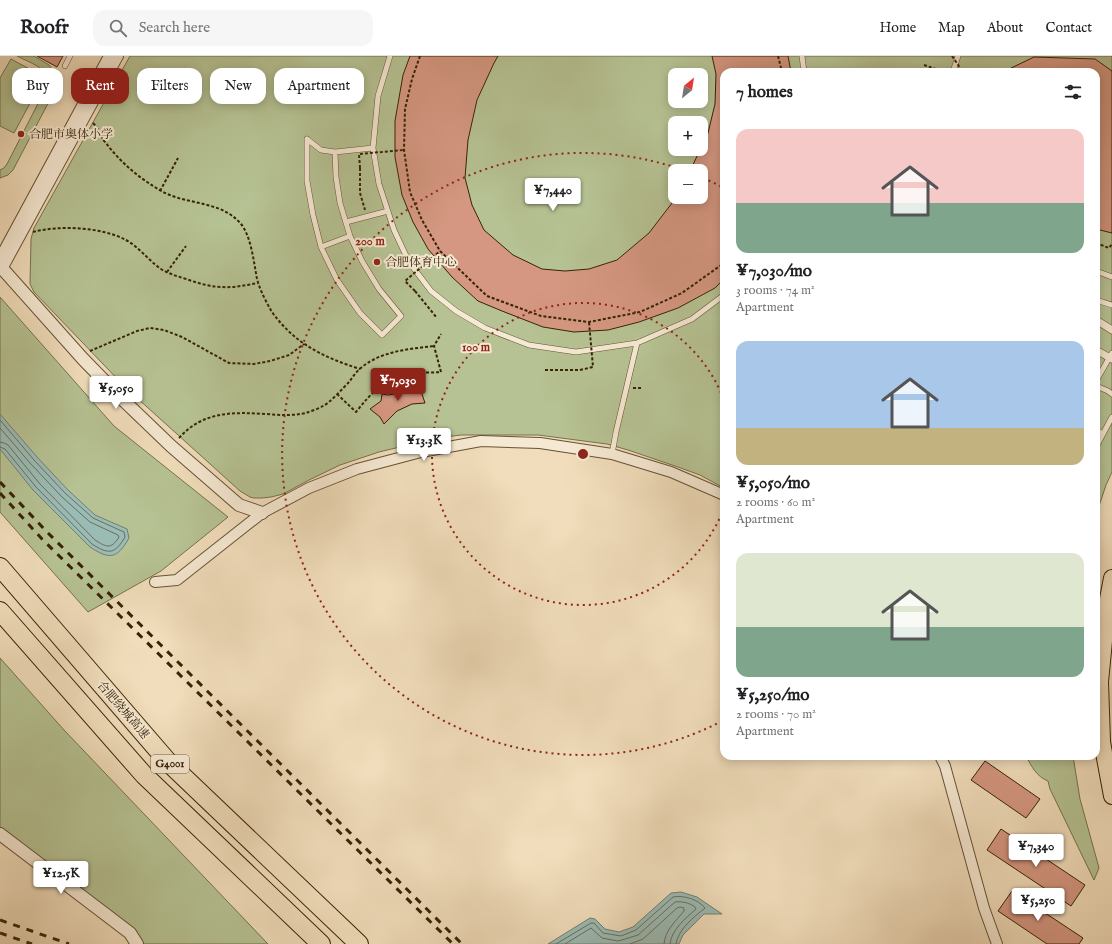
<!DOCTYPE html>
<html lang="en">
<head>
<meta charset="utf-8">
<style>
  :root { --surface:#fff; --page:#f6f6f6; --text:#202124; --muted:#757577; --line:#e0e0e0; --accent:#8f2418 }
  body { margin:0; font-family:"IM FELL English","Noto Serif SC",serif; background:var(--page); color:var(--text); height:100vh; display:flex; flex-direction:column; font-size:15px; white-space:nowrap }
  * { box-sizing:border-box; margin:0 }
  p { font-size:13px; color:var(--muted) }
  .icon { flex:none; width:22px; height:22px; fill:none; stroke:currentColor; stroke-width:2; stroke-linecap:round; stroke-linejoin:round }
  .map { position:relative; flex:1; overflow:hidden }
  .sheet { position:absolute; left:720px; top:12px; width:380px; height:692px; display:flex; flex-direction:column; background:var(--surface); border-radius:12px; box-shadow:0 2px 10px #0003 }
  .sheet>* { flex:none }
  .banner { position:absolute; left:12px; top:12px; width:380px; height:36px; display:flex; gap:8px }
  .needle { width:26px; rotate:30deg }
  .tools { position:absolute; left:668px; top:12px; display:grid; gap:8px }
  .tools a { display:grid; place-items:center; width:40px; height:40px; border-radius:8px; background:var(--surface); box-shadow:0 2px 10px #0003; font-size:20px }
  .price { position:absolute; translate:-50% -34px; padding:0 9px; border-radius:4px; background:#fff; color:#222; font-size:13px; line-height:26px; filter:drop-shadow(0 1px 2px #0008) }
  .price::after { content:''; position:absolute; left:50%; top:24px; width:12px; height:9px; margin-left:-6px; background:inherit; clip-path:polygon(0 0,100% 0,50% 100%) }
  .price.on { background:var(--accent); color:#fff }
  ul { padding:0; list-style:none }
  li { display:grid; align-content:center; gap:8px; height:212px; padding:0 16px }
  li span { display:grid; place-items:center; height:124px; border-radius:12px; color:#555 }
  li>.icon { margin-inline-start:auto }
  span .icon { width:72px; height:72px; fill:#fffc; stroke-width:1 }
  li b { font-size:17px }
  h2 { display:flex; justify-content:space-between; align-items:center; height:48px; padding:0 16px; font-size:17px }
  .chip { padding:0 14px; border-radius:12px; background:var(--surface); box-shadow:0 2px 10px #0003; font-size:14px; line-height:36px }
  .chip.on { background:var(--accent); color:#fff }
  header { display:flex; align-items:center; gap:24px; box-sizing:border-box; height:56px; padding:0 20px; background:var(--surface); border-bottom:1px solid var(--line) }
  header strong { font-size:19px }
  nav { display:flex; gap:22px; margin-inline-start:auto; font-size:14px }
  .search { width:280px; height:36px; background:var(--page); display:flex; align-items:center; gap:10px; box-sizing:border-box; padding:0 14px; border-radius:12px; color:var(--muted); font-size:15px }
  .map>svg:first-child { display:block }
  .green { fill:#b6c293; stroke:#76724d; fill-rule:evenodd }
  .water { fill:#9bbbb5; stroke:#737e6f }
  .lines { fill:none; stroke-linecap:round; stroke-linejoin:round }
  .shore { stroke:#686f5e; stroke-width:1 }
  .building { fill:#d59781; stroke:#362307 }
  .service-casing { stroke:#655234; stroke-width:6 }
  .pedestrian-casing { stroke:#655234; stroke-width:8 }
  .minor-casing { stroke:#655234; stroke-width:12 }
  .tertiary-casing { stroke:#655234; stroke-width:14 }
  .primary-casing { stroke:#362307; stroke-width:18 }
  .motorway-casing { stroke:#362307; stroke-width:20 }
  .path { stroke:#362307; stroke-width:2; stroke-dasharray:3 2; stroke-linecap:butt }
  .service { stroke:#f6e9d3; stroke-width:5 }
  .pedestrian { stroke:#f6e9d3; stroke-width:7 }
  .minor { stroke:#f6e9d3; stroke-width:10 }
  .tertiary { stroke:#f6e9d3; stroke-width:12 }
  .primary { stroke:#f1ddbb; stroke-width:16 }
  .motorway { stroke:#f1ddbb; stroke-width:18 }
  .rail { stroke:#362307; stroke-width:3; stroke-dasharray:7 7; stroke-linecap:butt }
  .path-bridge { stroke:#362307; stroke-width:2; stroke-dasharray:3 2; stroke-linecap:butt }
  .ring { fill:none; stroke:#8f2418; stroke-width:2; stroke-dasharray:2 4 }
  .poi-dot { fill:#8f2418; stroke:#f6e9d3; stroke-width:1.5 }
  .labels { text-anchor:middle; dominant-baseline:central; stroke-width:4; stroke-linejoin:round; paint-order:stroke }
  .shield { fill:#f6e9d3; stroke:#705e44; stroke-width:1 }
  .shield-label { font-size:11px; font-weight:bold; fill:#362307 }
  .poi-label { font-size:12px; fill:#362307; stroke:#f6e9d3; text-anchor:start }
  .street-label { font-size:12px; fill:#362307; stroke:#f6e9d3 }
  .centre { fill:#8f2418; stroke:#f6e9d3; stroke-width:2 }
  .ring-label { font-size:12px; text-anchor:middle; font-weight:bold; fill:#8f2418; stroke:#f6e9d3; stroke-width:4; stroke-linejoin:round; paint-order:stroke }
</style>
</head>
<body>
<header>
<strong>Roofr</strong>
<div class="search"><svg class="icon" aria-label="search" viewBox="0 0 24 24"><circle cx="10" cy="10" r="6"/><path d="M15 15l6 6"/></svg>Search here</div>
<nav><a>Home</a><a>Map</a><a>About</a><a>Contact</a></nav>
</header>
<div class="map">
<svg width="1112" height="888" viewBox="0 0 1112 888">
  <rect width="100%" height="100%" fill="#f1ddbb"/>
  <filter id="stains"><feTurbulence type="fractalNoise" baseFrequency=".005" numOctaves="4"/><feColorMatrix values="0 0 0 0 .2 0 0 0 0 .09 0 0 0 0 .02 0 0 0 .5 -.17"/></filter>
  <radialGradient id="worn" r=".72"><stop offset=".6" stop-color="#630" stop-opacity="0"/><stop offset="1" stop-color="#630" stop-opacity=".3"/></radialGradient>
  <path class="green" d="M17,0H34L49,9L54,16L56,22V27L54,36L13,114L8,119L0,122V114L4,112L7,108L48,28C48,11 30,7 17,0Z
    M130,0H1112V416L1106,429L1096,459V16H724V432L700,419L678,411L628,394L607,388L538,379H461L437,382L379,396L340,409L309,424L283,438L271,441L262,442H254L250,441L240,435L126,332L34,236L30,228L31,183L34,172ZM675,19H701V45H675ZM675,67H701V93H675ZM675,115H701V141H675Z
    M11,3L44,21L14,77L0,70V22Z
    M0,241L114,370L228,461L161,515L88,556L0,456Z
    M0,602L64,674L268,888H137L0,778Z
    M1026,700H1073L1080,743L1099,812L1094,824L1050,733L1048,725C1036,720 1032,711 1026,700Z"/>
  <path class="water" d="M0,358L37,401L68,434L95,459L127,473L129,482C117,503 110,504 90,491L33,434L0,393Z
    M681,836L697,841L722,858H704L683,879L679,888H548L590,862L595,863L605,873L619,876L633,871L671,837Z"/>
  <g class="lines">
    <path class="shore" d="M0,364L34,404L65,437L93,462L124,476L125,481C115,498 109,499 92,488L36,431L5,393L0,391
      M0,372L30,407L62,441L90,466L118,479L119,481C111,494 106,491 95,484L40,428L8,389L4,387L0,386
      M556,888L591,867H594L603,877L621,880L636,874L673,841C683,839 698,843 705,852C694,861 678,873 676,888
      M565,888L591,872L602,882L618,885L622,884L638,879L675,846C682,845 690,847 695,851L696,853C686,862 671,874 670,888
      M630,888L643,883L677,852L680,851L684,852V855C676,865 665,874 664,888"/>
  </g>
  <path class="building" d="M37,0H63L57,11Z
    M410,0H498L494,7L477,44L468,84L465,122L472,149L484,174L513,199L542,213L565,215L589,213L617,204L649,177L672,147L676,141H701V115H690L708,77L715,48L716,18L712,0H788L791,16H724V223L715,232L678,252L639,266L608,274L574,276L543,271L502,255L478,245L452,221L428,193L413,166L402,139L395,101V65L403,19Z
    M1034,1L1095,3L1112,15V177L1096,173V16H1003Z
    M403,327L409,331H413L424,327L421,335L425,347L412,348L397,355L384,368L380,361L370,353L381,345L382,338L388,339L395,338L400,334Z
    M985,705L1040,743L1026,762L971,724Z
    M1001,773L1085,829L1071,850L987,794Z
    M1012,835L1083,882L1079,888H1047L998,855Z"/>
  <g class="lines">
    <g class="service-casing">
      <path id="service" d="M390,0L378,40L373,92L379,128L394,174L409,206L431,235L456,255L485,272L529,289L576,296L637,287L692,263L724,239
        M802,0L804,16
        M65,10L70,0
        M953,16L958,0
        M307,83V125L313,159L321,191L337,224L360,257L382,279L401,260L379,233L362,205L350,180L340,147L336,121L335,96
        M307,83L321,94L335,96L373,92
        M346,166L388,155
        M321,191L350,180
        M1096,215L1112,221
        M1096,244L1112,249
        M1096,325L1112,297
        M1096,330L1108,335L1112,338
        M1096,374L1103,378
        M1096,391L1112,361
        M612,398L616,376L637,287"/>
    </g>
    <g class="pedestrian-casing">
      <path id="pedestrian" d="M1096,264L1112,274
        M1096,294L1112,303"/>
    </g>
    <g class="minor-casing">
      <path id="minor" d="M0,202L109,0
        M2,213L118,0
        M155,526L177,524L262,457L309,432L357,413L421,396L481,385L540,387L612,398L671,416L724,439
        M940,700L945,710L984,852L997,888"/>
    </g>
    <g class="tertiary-casing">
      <path id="tertiary" d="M0,210L83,303L121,342L171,390L239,449L262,457
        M0,778L130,877L137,888"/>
    </g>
    <g class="primary-casing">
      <path id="primary" d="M1112,522L1108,543L1100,626L1102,686L1112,740"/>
    </g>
    <g class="motorway-casing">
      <path id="motorway" d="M0,511L169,707L359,888
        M0,555L144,719L321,888"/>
    </g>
    <path class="path" d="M420,0L412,23L405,53L404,94L410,136L422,164L440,195L487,240L541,260L589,266L640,256L682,237L724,207
      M778,0L782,16
      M924,9L945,16
      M93,67C100,74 100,81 106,87C120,106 138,121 158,133C184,150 220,143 241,168C251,180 254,207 257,223C260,234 266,246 272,256C295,288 323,301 360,313
      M360,112V137L365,154
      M160,135L178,102
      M33,176C59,169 102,171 126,184C139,191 148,204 161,213C169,218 177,220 186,223C198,227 210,231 222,231C234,232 246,229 258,227
      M1096,187L1109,192L1112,188
      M167,216L186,190
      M415,235L437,262
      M90,295L137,275L150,272L164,274L182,281L229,307L254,308L270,305L289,299L304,288
      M545,314H580
      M633,332H643
      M337,338L356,356C372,336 384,323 410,318C420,316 431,317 441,316L434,290L441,278
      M179,382C203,355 233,356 266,358C280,359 292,360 306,357C311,355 318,353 323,350C331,346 343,332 350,325C353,320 357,315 362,311C382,295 409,293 434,290"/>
    <use href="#service" class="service"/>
    <use href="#pedestrian" class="pedestrian"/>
    <use href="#minor" class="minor"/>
    <use href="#tertiary" class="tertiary"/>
    <use href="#primary" class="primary"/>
    <use href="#motorway" class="motorway"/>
    <path class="rail" d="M0,426L47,476L462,888
      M0,437L42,483L453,888
      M0,864L69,888
      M0,877L32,888"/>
    <path class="path-bridge" d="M952,0L963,16
      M360,112L359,98L404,94
      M415,235L405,225L440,195
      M580,314L593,311L589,266"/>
  </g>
  <g class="ring">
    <path d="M724 452A151 151 0 1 1 724 344"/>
    <path d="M722 665A301 301 0 1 1 683 114M703 122A301 301 0 0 1 722 131"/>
  </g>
  <g class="poi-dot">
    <circle cx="21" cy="78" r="4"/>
    <circle cx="377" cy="206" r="4"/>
  </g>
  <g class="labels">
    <rect class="shield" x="151" y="699" width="38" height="18" rx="3"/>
    <g class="shield-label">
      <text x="170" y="708">G4001</text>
    </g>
    <g class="poi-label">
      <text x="29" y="78">合肥市奥体小学</text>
      <text x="385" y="206">合肥体育中心</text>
    </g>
    <g class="street-label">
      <text transform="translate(123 654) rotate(49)">合肥绕城高速</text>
    </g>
  </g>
  <circle cx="583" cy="398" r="6" class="centre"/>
  <g class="ring-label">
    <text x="370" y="189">200 m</text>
    <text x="476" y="295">100 m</text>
  </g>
  <rect width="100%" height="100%" filter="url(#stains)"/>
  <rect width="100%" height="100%" fill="url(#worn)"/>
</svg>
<div class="tools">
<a><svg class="needle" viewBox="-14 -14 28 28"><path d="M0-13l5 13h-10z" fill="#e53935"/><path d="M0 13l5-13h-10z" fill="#757577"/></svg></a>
<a>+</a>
<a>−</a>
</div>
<b class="price" style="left:553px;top:156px">¥7,440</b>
<b class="price on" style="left:398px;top:346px">¥7,030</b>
<b class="price" style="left:116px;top:354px">¥5,050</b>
<b class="price" style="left:424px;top:406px">¥13.3K</b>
<b class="price" style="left:1036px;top:812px">¥7,340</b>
<b class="price" style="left:61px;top:839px">¥12.5K</b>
<b class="price" style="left:1038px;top:866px">¥5,250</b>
<div class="banner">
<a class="chip">Buy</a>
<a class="chip on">Rent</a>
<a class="chip">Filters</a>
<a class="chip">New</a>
<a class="chip">Apartment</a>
</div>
<section class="sheet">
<h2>7 homes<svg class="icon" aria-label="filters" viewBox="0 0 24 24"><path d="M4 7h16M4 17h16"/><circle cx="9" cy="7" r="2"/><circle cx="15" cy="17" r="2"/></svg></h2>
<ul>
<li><span style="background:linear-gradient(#f6c9c9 60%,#7fa58c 0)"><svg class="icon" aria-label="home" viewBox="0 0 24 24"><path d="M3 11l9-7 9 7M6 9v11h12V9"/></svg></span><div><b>¥7,030/mo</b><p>3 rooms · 74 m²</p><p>Apartment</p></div></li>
<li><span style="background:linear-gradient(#a9c7e8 70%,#c2b280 0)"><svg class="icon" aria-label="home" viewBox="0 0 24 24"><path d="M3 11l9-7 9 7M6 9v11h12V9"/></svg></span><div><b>¥5,050/mo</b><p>2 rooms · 60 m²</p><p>Apartment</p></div></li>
<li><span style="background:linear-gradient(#dfe7d0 60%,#7fa58c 0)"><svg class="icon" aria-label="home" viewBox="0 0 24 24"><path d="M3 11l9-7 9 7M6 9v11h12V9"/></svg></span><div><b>¥5,250/mo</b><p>2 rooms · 70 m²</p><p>Apartment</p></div></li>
</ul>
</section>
</div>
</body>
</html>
